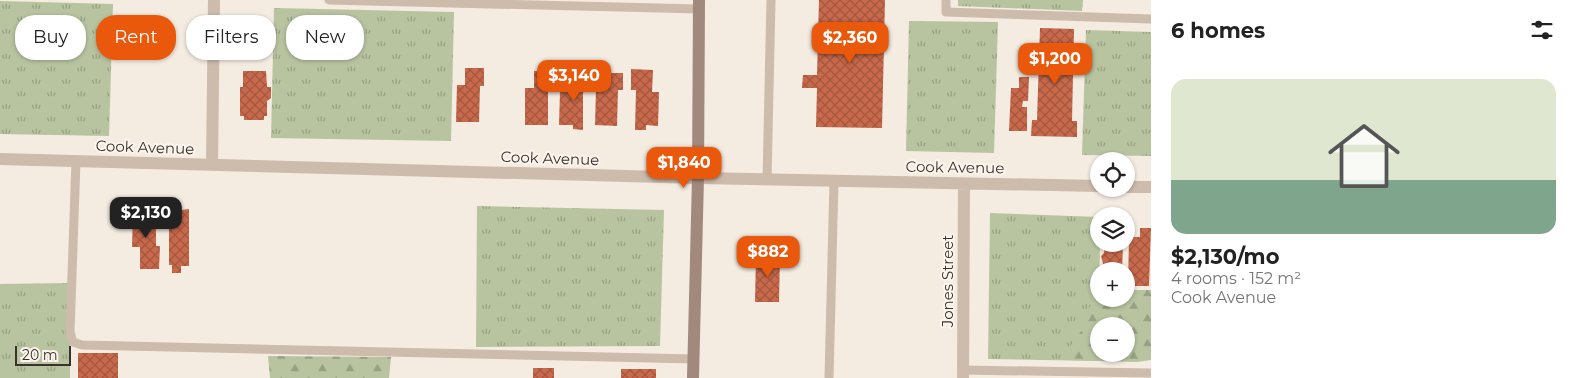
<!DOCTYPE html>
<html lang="en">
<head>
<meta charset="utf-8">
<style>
  :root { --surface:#fff; --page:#f6f6f6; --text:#222; --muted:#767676; --line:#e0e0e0; --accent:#ea580c }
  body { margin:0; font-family:Montserrat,sans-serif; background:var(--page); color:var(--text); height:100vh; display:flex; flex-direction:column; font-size:19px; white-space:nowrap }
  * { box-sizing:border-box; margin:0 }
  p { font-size:16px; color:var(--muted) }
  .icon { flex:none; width:28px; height:28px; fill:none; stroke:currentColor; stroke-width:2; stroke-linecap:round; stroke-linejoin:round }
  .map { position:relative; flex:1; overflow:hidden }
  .drawer { display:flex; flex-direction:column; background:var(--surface); width:425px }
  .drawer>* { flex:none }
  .top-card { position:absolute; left:15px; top:15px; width:475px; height:45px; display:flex; gap:10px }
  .controls { position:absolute; left:1090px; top:152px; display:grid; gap:10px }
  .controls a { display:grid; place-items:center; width:45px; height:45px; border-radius:50%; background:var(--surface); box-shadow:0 1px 4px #0004; font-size:25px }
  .scale { position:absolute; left:15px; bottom:12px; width:56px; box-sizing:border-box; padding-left:5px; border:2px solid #3b302b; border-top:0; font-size:14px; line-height:18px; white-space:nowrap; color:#3b302b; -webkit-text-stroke:4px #fbf5ee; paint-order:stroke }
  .price { position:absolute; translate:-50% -42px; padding:0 11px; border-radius:10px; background:var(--accent); color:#fff; font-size:16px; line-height:32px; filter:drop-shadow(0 1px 2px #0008) }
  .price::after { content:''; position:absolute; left:50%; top:30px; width:15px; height:11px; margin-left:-8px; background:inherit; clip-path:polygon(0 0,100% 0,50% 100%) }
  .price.current { background:#222; color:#fff }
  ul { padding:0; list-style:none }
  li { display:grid; align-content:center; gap:10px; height:265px; padding:0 20px }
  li+li { border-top:1px solid var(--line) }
  li span { display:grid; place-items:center; height:155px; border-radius:15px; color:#555 }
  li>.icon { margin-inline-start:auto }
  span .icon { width:90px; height:90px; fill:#fffc; stroke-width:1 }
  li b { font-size:21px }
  h2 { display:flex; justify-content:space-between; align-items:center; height:60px; padding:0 20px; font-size:21px }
  .pill { padding:0 18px; border-radius:20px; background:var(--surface); box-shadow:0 1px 4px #0004; font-size:18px; line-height:45px }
  .pill.current { background:var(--accent); color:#fff }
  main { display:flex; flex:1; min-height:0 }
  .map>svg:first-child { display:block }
  .grass { fill:url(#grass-tufts) }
  .forest { fill:url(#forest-firs); fill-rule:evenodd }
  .building { fill:url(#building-cross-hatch) }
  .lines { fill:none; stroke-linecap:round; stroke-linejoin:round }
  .service { stroke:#cdbbac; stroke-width:9 }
  .minor { stroke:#cdbbac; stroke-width:12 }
  .secondary { stroke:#a18a7d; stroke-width:12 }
  .labels { text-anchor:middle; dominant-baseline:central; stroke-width:4; stroke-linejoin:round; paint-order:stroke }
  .street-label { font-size:15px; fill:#3b302b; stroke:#fbf5ee }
</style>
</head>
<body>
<main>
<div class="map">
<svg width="1151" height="378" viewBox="0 0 1151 378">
  <defs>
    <pattern id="grass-tufts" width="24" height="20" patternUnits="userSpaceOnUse" patternTransform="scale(1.25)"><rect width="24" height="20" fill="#b8c4a0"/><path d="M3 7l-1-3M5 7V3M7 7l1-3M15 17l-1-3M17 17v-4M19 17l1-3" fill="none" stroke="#97a083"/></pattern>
    <pattern id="forest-firs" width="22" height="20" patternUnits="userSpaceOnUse" patternTransform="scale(1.25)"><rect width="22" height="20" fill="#b8c4a0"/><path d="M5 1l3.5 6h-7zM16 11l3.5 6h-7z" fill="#97a083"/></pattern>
    <pattern id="building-cross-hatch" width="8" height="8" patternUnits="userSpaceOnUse" patternTransform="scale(1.25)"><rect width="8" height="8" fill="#c8694b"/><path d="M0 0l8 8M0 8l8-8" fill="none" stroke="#a4573f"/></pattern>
  </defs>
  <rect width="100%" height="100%" fill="#f4ebe1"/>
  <path class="grass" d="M958,0H1083L1082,11L958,6Z
    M0,1L113,4L109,136L0,134Z
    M274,8L454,12L451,141L271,138Z
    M909,21L998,22L994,153L906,151Z
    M1086,30L1151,32V156L1082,155Z
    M477,206L664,210L660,346L476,347Z
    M990,213L1099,217V244H1100L1098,361L988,359Z
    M70,283V378H0V284Z"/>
  <path class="forest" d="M1126,290H1151V360L1137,362L1068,360L1067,351L1086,324L1088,308L1096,302L1108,301L1109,299H1126ZM1099,326H1126V354H1099Z
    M268,356L391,357L389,378H270Z"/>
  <path class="building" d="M819,0H885L882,128L816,127L817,88H802L803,75H817Z
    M1040,28L1074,29L1072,121H1077V137L1031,136L1032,120H1037Z
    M465,68H484V86H480L479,122H456L457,85H465Z
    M631,69L653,70L652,92H659L658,126L646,125V130H635L636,90H631Z
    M243,71H266L267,87H271V98L267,101V116H264V120H244V116H240V87H243Z
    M534,71H553V89H548V125H525V88H534Z
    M605,73H623V90H618L617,126L595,125L596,89H605Z
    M570,75H588V92H583V130L573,129V125H559L560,91H569Z
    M1019,77H1029L1028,101H1023L1022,107H1027V131H1009L1011,88H1019Z
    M147,209H156V246H160L159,269H140V247H132L133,213L147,214Z
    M189,209V266H181V273H172V265H169V215H181V210Z
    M1140,228H1151L1149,286H1128L1129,237H1140Z
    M1104,244H1123L1122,271H1105L1101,256L1104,253Z
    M756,254H780L779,302H755Z
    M78,353H118V378H78Z
    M533,368H554V378H533Z
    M621,369H656V378H621Z"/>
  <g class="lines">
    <path class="service" d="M329,0L699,9
      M946,0V12L1151,19
      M76,161L70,332L73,342L82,345L694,359
      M767,180L771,0
      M963,370L1151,373
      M829,378L834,181"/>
    <path class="minor" d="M0,159L698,178L1099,186
      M212,165L214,0
      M1126,187H1151
      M963,378L964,184"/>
    <path class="secondary" d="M693,378L698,178L699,0"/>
  </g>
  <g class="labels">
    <g class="street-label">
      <text transform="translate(145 147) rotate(2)">Cook Avenue</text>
      <text transform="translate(550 158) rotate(2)">Cook Avenue</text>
      <text transform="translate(955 167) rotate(1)">Cook Avenue</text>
      <text transform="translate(947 281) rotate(-90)">Jones Street</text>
    </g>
  </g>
</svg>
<div class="controls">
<a><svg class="icon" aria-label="locate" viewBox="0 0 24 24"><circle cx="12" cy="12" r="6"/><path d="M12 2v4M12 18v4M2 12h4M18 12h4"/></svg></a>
<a><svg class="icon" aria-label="layers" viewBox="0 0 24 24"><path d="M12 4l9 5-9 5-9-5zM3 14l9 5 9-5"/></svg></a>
<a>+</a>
<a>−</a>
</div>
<div class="scale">20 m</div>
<b class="price" style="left:850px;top:64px">$2,360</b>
<b class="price" style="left:1055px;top:85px">$1,200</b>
<b class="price" style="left:574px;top:102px">$3,140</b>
<b class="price" style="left:684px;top:189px">$1,840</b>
<b class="price current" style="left:146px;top:239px">$2,130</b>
<b class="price" style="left:768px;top:278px">$882</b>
<div class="top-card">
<a class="pill">Buy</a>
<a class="pill current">Rent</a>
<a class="pill">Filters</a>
<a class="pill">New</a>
</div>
</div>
<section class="drawer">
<h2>6 homes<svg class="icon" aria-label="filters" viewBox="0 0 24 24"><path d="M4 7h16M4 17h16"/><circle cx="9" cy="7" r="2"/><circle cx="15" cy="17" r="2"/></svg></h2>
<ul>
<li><span style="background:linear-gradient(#dfe7d0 65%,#7fa58c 0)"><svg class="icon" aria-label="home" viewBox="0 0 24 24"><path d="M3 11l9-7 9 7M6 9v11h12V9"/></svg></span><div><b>$2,130/mo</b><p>4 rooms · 152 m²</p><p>Cook Avenue</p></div></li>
</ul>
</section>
</main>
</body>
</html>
